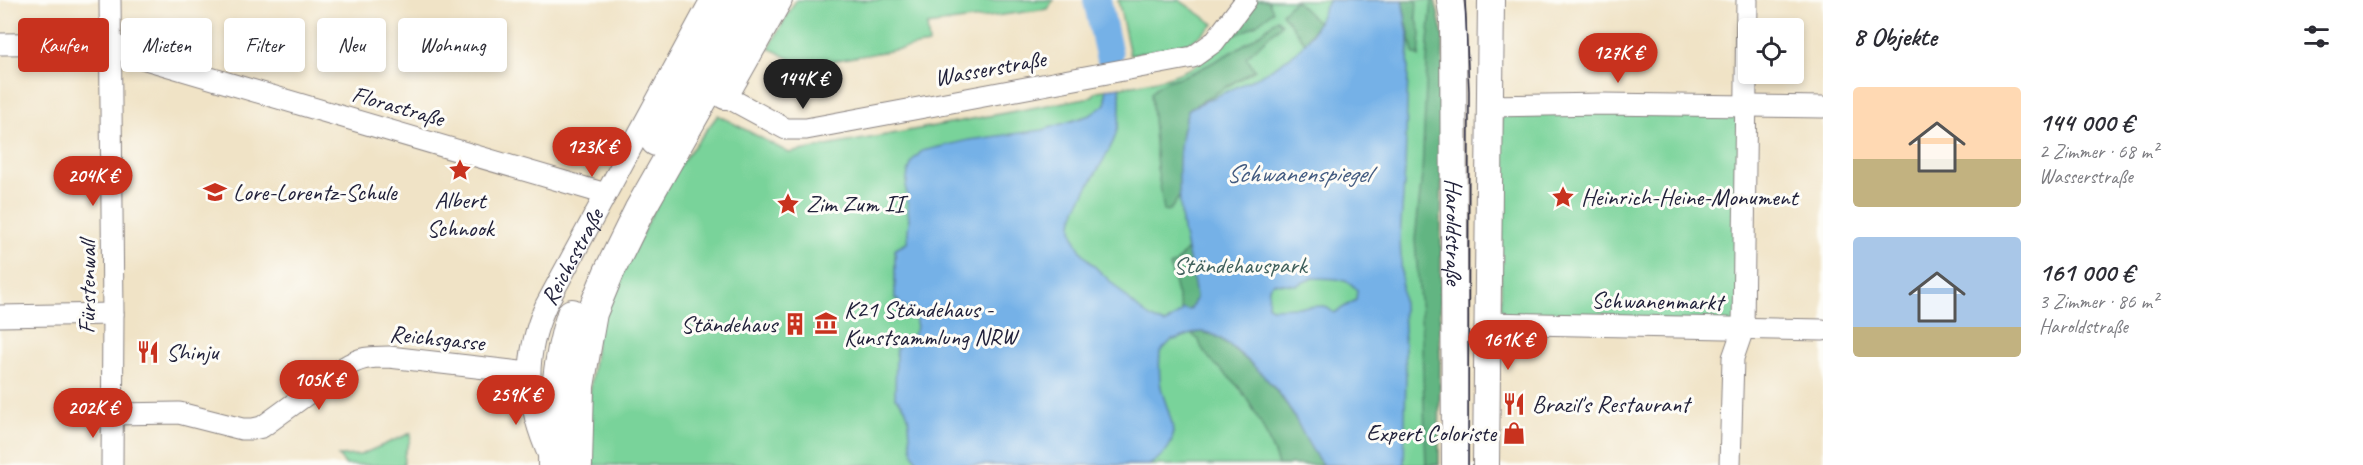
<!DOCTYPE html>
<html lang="de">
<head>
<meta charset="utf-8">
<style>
  :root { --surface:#fff; --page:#f2f2f3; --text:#2b2b33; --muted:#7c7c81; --accent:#c8321e }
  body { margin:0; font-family:Caveat,sans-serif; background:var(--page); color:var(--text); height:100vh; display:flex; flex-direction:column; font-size:22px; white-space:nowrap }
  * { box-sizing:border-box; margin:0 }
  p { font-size:20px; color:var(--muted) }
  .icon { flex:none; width:33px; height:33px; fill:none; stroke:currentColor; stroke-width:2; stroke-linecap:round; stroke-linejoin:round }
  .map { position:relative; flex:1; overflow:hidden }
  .sheet { display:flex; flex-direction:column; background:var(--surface); width:540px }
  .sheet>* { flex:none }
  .hud { position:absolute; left:18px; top:18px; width:570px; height:54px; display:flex; gap:12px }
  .tools { position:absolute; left:1738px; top:18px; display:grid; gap:12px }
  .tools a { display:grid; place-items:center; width:66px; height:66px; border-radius:6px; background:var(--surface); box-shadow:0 3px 9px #0003; font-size:30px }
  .price { position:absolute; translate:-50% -51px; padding:0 14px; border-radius:21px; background:var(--accent); color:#fff; font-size:20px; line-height:39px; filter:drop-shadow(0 2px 3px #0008) }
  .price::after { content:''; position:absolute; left:50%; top:36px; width:18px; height:14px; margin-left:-9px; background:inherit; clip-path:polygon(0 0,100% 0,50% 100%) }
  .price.on { background:#222; color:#fff }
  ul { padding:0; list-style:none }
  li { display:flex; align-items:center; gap:18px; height:150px; padding:0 30px }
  li span { display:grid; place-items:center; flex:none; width:168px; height:120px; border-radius:6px; color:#555 }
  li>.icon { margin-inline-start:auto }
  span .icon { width:72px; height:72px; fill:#fffc; stroke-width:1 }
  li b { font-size:26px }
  h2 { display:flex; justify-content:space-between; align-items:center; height:72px; padding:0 30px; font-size:26px }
  .pill { padding:0 21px; border-radius:6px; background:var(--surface); box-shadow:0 3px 9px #0003; font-size:21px; line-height:54px }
  .pill.on { background:var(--accent); color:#fff }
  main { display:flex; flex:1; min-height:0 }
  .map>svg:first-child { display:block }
  .green { fill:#79d39a; stroke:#4e7a6a; stroke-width:1.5 }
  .forest { fill:#62b582; stroke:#426c5e; stroke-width:1.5 }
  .water { fill:#75b1e7; stroke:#4c6a91; stroke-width:1.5; fill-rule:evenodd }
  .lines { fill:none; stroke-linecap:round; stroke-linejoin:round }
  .river { stroke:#75b1e7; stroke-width:28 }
  .minor-casing { stroke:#898280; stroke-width:23 }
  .major-casing { stroke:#898280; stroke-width:28 }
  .highway-casing { stroke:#898280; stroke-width:32 }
  .minor { stroke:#fff; stroke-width:21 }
  .major { stroke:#fff; stroke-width:26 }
  .highway { stroke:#fff; stroke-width:30 }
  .tram { stroke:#22223b; stroke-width:1.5 }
  .labels { text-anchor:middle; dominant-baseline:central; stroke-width:6; stroke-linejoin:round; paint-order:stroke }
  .street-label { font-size:24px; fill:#22223b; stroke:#fdfcf7 }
  .poi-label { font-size:24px; fill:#22223b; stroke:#fdfcf7; text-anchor:start }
  .park-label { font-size:24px; fill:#40605c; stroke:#fdfcf7 }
  .water-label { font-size:26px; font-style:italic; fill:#435b80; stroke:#fdfcf7 }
</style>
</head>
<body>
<main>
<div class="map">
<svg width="1823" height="465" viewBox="0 0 1823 465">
  <rect width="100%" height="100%" fill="#fdfcf7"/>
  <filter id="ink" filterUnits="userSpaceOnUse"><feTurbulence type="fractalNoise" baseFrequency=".0167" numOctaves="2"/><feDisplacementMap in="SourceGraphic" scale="12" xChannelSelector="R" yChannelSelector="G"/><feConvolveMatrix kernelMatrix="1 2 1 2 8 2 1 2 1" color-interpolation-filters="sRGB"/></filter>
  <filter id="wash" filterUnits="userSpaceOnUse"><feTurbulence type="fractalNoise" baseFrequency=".008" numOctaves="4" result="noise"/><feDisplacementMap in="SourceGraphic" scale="24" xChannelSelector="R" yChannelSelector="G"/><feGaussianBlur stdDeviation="1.35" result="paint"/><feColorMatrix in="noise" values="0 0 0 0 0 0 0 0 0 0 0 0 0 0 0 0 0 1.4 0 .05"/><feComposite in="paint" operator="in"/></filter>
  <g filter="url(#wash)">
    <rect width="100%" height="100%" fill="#f0e3c6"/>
    <path class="green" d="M796,0H1053L1048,9L927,25L929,44L804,66L769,48Z
      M1118,0H1179L1214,24L1192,42L1130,55Z
      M1256,0H1435L1443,36L1439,465H593L590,461L587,419L599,318L672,175L718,115L789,153L1091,97L1097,91C1136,84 1180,81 1212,54C1229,40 1242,17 1256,0Z
      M1746,104L1741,327L1501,322V110Z
      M411,433C411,447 402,449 404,465H346L338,456L360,455Z"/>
    <path class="forest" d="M1256,0H1268L1273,11C1260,22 1248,32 1231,36Z
      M1295,0L1318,23L1305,43L1282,13Z
      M1402,0H1417L1416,17L1421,33L1419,57L1413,53Z
      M1432,0H1435L1443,36L1439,465H1426L1421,314L1415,240L1422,174L1428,42Z
      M1277,19L1282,24L1246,57L1255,70L1189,109L1182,132L1180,196L1170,210L1164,211L1157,168L1151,93C1163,78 1179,79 1196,71C1224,57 1254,41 1277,19Z
      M1187,249C1191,265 1205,300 1188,311L1181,309L1170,266L1176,263Z
      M1201,332L1214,335L1222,340L1262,373L1287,405L1323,465H1278C1269,438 1257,413 1241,390C1229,374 1202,358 1199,340L1191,334Z"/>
    <path class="water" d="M1329,0H1402L1409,39L1405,169L1400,237L1406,375L1404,465H1323C1308,448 1300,425 1288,406C1274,384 1257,368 1238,352C1227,343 1216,333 1202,332C1191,332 1183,339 1172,340L1160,352C1159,366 1159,383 1163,395C1174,428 1183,444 1149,465H922C900,449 920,412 895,398L896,349L898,348L899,343L912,337L917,327L914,312L905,306L899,305L898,299H895V249L907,243L909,220L906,188L908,172L913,160L922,151L969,140L1043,130L1090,115L1106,104V89L1120,87C1120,104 1121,120 1115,137C1107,160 1070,208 1072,227C1074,250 1093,265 1108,279C1127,297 1140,315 1165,324L1181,312V309L1190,310L1196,299C1194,276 1187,253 1183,230C1178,194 1175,142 1189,109C1224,91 1286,70 1309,38C1318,26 1321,12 1329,0ZM1313,278C1329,279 1347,276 1357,290L1356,300L1334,313L1325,306L1271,308L1268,305L1269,287L1273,283L1297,285Z"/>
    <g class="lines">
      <path class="river" d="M1097,0L1109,55"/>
    </g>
  </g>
  <g filter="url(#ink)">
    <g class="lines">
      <g class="minor-casing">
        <g id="minor">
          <path d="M110,0L113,314L112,465"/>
          <path d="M0,44L111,43L135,56L606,194"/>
          <path d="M725,96L786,129H806L1193,57L1214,42L1246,0"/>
          <path d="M1489,106L1602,104L1823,107"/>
          <path d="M0,316L113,314"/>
          <path d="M1487,323L1823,330"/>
          <path d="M113,414L179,413L242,429H253L262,427L343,368C361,357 369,357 389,357L529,373"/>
          <path id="s1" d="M550,458C526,405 522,359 546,305L711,0"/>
          <path d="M1730,465L1733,358L1743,329L1747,0"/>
        </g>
      </g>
      <g class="major-casing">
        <g id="major">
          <path id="s2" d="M1450,0L1453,20L1455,465"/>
          <path d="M725,96L779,0"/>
          <path d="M1486,465L1491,0"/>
        </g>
      </g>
      <g class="highway-casing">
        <path id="highway" d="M656,141L735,0
          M553,465C554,415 556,362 572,314
          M577,465L579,386L592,313L609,272L639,211L759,0"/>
      </g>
      <use href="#minor" class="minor"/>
      <use href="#major" class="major"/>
      <use href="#highway" class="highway"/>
      <path class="tram" d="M1465,0L1469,91L1468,465"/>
    </g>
  </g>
  <defs>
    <g id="sight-bare" transform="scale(1.8)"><path d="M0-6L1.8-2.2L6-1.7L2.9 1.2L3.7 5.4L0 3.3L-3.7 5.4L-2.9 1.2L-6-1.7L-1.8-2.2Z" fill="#c8321e" stroke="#fdfcf7" stroke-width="2.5" paint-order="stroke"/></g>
    <g id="school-bare" transform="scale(1.8)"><path d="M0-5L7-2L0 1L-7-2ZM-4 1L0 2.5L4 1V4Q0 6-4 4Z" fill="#c8321e" stroke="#fdfcf7" stroke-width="2.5" paint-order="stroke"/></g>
    <g id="museum-bare" transform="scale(1.8)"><path d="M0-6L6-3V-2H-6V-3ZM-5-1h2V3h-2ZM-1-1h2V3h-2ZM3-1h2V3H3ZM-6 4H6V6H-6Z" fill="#c8321e" stroke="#fdfcf7" stroke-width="2.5" paint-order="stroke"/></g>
    <g id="building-bare" transform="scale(1.8)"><path d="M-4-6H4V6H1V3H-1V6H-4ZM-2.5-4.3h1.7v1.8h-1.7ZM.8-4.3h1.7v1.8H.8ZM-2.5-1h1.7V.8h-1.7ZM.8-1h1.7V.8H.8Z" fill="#c8321e" stroke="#fdfcf7" stroke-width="2.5" paint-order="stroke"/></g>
    <g id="restaurant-bare" transform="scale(1.8)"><path d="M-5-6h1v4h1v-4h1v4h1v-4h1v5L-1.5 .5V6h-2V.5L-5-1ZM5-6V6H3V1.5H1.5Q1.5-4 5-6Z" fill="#c8321e" stroke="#fdfcf7" stroke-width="2.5" paint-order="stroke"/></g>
    <g id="shop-bare" transform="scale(1.8)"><path d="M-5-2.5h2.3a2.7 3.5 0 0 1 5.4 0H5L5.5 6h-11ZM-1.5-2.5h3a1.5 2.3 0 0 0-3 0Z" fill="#c8321e" stroke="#fdfcf7" stroke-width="2.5" paint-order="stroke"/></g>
  </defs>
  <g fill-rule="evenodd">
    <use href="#sight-bare" x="460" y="170"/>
    <use href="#school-bare" x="215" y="192"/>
    <use href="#sight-bare" x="1563" y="197"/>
    <use href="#sight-bare" x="788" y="204"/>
    <use href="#museum-bare" x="826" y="323"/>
    <use href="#building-bare" x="795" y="324"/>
    <use href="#restaurant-bare" x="148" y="352"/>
    <use href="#restaurant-bare" x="1514" y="404"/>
    <use href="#shop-bare" x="1514" y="433"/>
  </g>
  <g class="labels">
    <g class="street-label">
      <text transform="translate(990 68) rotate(-10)">Wasserstraße</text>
      <text transform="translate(398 106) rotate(16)">Florastraße</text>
      <text stroke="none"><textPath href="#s2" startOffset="232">Haroldstraße</textPath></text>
      <text stroke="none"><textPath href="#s1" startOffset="213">Reichsstraße</textPath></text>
      <text transform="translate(87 287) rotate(-90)">Fürstenwall</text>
      <text transform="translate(1657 301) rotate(1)">Schwanenmarkt</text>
      <text transform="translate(437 338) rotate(6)">Reichsgasse</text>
    </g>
    <g class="poi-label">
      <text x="233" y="192">Lore-Lorentz-Schule</text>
      <text x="1581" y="197">Heinrich-Heine-Monument</text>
      <text x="460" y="200" text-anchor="middle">Albert<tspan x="460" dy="28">Schnook</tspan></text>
      <text x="806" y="204">Zim Zum II</text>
      <text x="844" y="309">K21 Ständehaus -<tspan x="844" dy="28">Kunstsammlung NRW</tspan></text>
      <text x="777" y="324" text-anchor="end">Ständehaus</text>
      <text x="166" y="352">Shinju</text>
      <text x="1532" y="404">Brazil's Restaurant</text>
      <text x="1496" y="433" text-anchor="end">Expert Coloriste</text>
    </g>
    <g class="park-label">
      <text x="1240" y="265">Ständehauspark</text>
    </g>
    <g class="water-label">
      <text x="1298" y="173">Schwanenspiegel</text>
    </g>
  </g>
</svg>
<div class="tools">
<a><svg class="icon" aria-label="locate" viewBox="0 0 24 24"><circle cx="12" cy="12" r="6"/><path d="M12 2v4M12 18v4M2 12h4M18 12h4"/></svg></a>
</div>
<b class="price" style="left:1618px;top:84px">127K €</b>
<b class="price on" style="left:803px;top:110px">144K €</b>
<b class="price" style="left:592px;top:178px">123K €</b>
<b class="price" style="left:93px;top:207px">204K €</b>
<b class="price" style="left:1508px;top:371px">161K €</b>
<b class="price" style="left:319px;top:411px">105K €</b>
<b class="price" style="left:516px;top:426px">259K €</b>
<b class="price" style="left:93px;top:439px">202K €</b>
<div class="hud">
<a class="pill on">Kaufen</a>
<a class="pill">Mieten</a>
<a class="pill">Filter</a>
<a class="pill">Neu</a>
<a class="pill">Wohnung</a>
</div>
</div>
<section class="sheet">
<h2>8 Objekte<svg class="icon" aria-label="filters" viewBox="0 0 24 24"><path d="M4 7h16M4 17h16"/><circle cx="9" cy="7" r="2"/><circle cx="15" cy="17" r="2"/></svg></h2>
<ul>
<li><span style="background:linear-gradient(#ffd9b3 60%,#c2b280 0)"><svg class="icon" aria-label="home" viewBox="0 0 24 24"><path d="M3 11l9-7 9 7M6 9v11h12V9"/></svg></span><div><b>144 000 €</b><p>2 Zimmer · 68 m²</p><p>Wasserstraße</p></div></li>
<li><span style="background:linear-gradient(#a9c7e8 75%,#c2b280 0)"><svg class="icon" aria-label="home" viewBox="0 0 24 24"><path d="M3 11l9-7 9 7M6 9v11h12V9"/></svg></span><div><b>161 000 €</b><p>3 Zimmer · 86 m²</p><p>Haroldstraße</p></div></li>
</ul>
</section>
</main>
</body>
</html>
